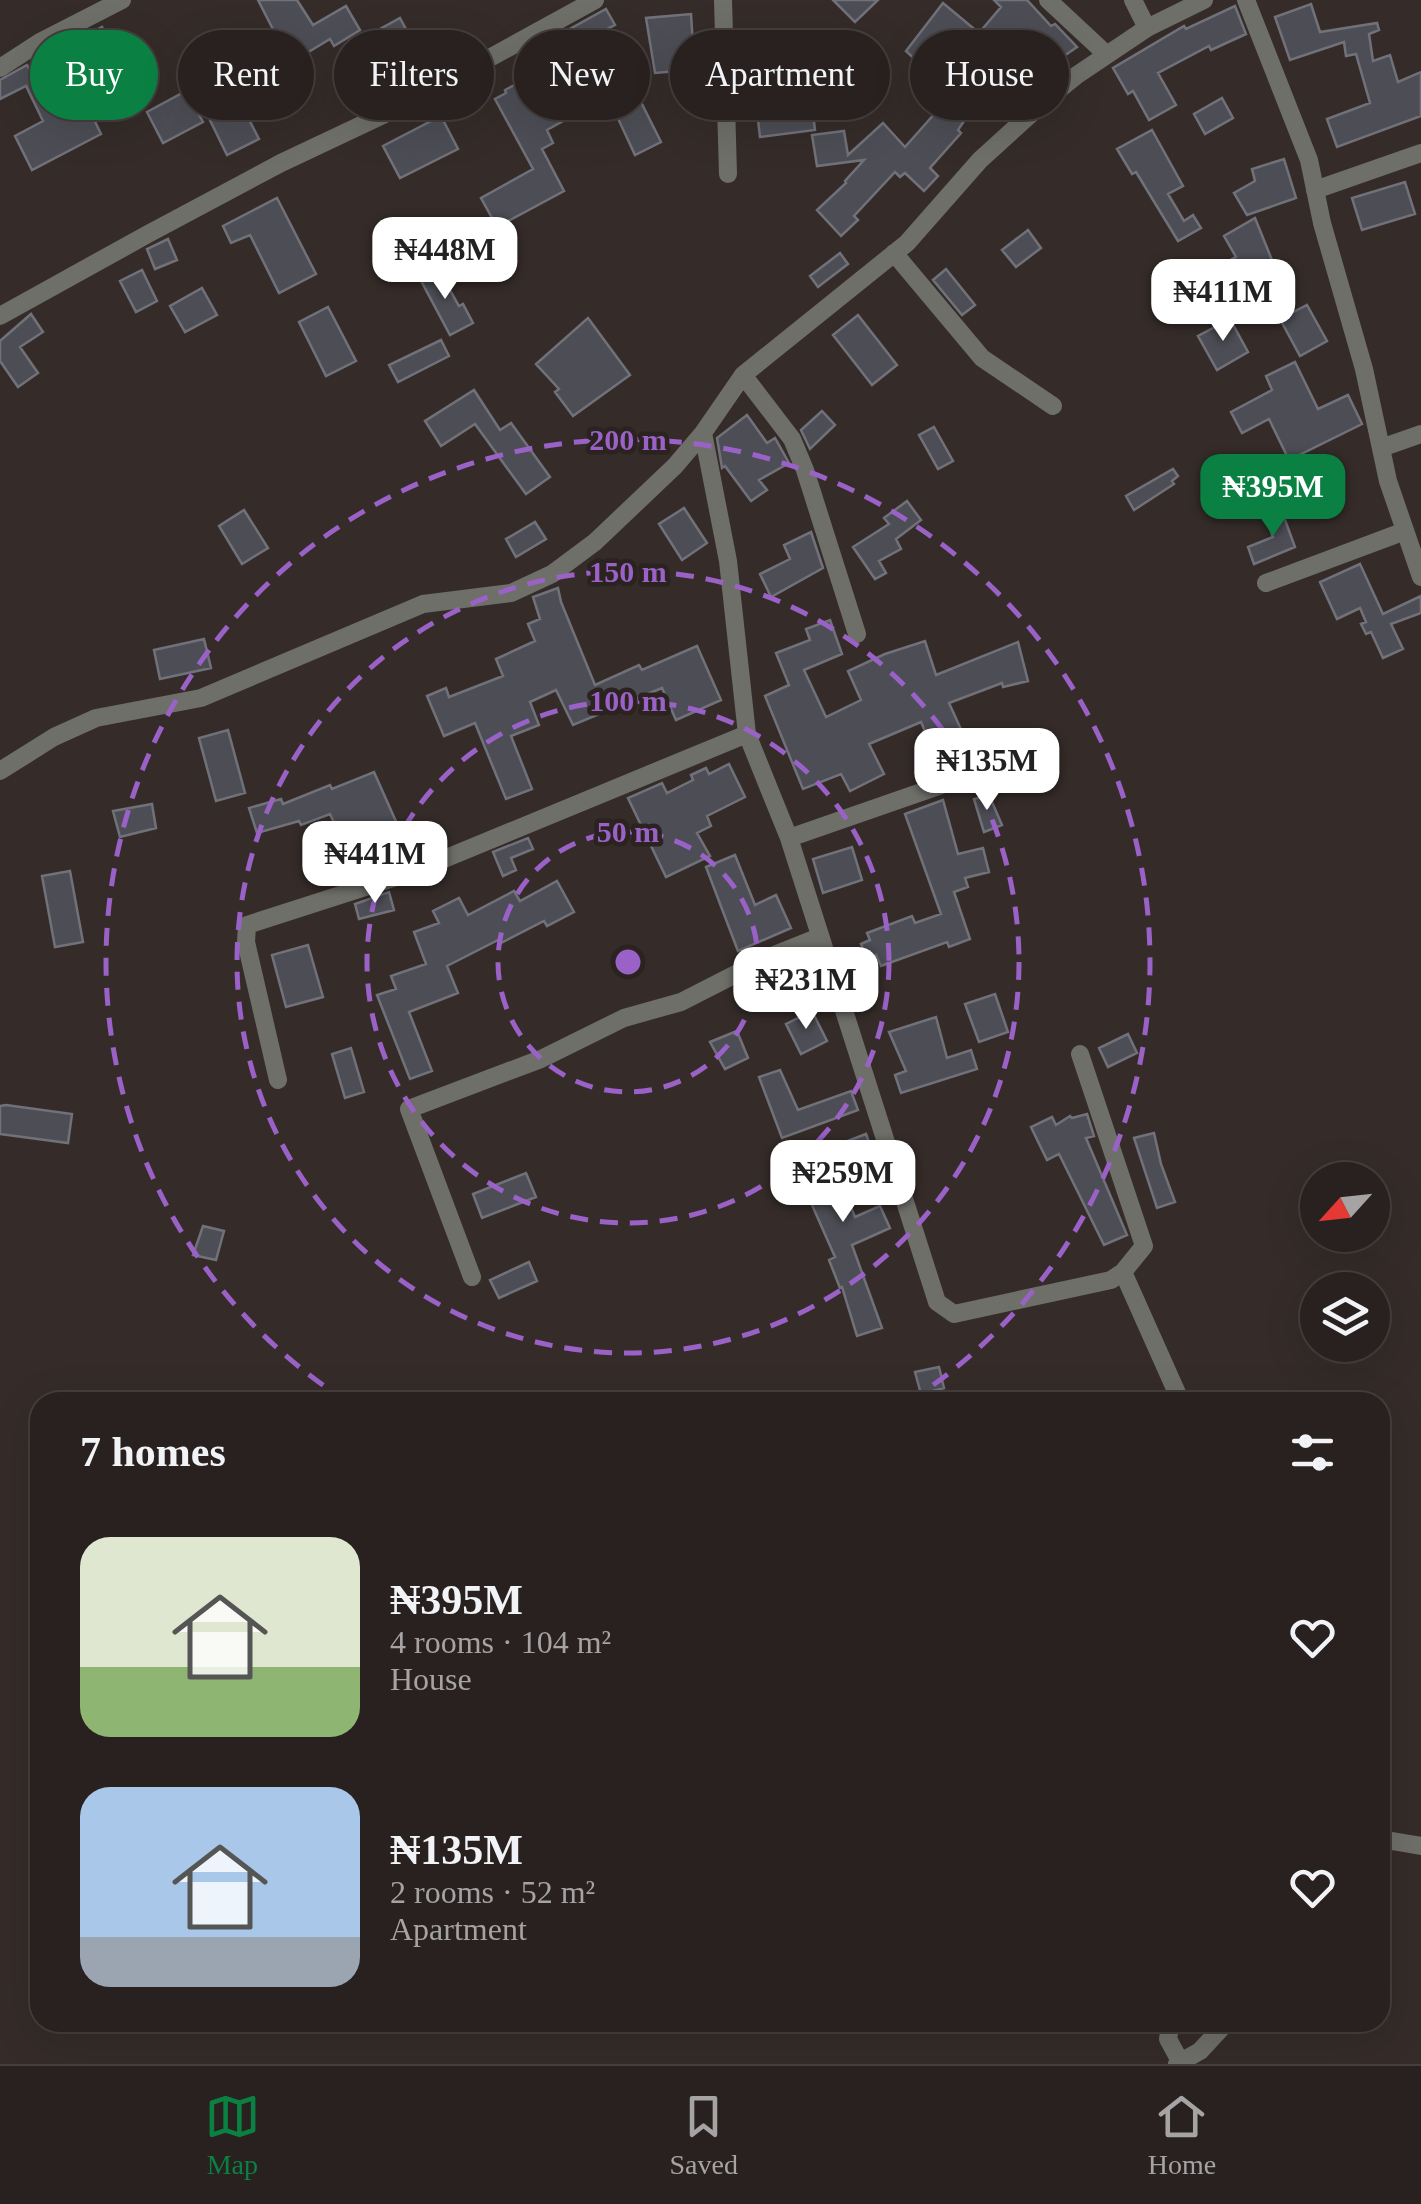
<!DOCTYPE html>
<html lang="en">
<head>
<meta charset="utf-8">
<style>
  :root { --surface:#28211f; --page:#342e2c; --text:#f1f3f6; --muted:#a5a3a4; --line:#443e3d; --accent:#0b8043 }
  body { margin:0; font-family:Georgia,serif; background:var(--page); color:var(--text); height:100vh; display:flex; flex-direction:column; font-size:38px; white-space:nowrap }
  * { box-sizing:border-box; margin:0 }
  p { font-size:32px; color:var(--muted) }
  .icon { flex:none; width:55px; height:55px; fill:none; stroke:currentColor; stroke-width:2; stroke-linecap:round; stroke-linejoin:round }
  .map { position:relative; flex:1; overflow:hidden }
  .drawer { position:absolute; left:30px; top:1392px; width:1360px; height:640px; display:flex; flex-direction:column; background:var(--surface); border-radius:30px; box-shadow:0 10px 40px #0002,0 0 0 2px var(--line) }
  .drawer>* { flex:none }
  .banner { position:absolute; left:30px; top:30px; width:1362px; height:90px; display:flex; gap:20px }
  .needle { width:65px; rotate:243deg }
  .fabs { position:absolute; left:1300px; top:1162px; display:grid; gap:20px }
  .fabs a { display:grid; place-items:center; width:90px; height:90px; border-radius:50%; background:var(--surface); box-shadow:0 10px 40px #0002,0 0 0 2px var(--line); font-size:50px }
  .price { position:absolute; translate:-50% -85px; padding:0 22px; border-radius:20px; background:#fff; color:#222; font-size:32px; line-height:65px; filter:drop-shadow(0 2px 5px #0008) }
  .price::after { content:''; position:absolute; left:50%; top:60px; width:30px; height:22px; margin-left:-15px; background:inherit; clip-path:polygon(0 0,100% 0,50% 100%) }
  .price.active { background:var(--accent); color:#fff }
  ul { padding:0; list-style:none }
  li { display:flex; align-items:center; gap:30px; height:250px; padding:0 50px }
  li span { display:grid; place-items:center; flex:none; width:280px; height:200px; border-radius:30px; color:#555 }
  li>.icon { margin-inline-start:auto }
  span .icon { width:120px; height:120px; fill:#fffc; stroke-width:1 }
  li b { font-size:42px }
  h2 { display:flex; justify-content:space-between; align-items:center; height:120px; padding:0 50px; font-size:42px }
  .tag { padding:0 35px; border-radius:45px; background:var(--surface); box-shadow:0 10px 40px #0002,0 0 0 2px var(--line); font-size:35px; line-height:90px }
  .tag.active { background:var(--accent); color:#fff }
  .tab-bar { display:flex; justify-content:space-around; align-items:center; height:140px; border-top:2px solid var(--line); background:var(--surface); font-size:28px; color:var(--muted) }
  .tab-bar a { display:grid; justify-items:center; gap:5px }
  .tab-bar .active { color:var(--accent) }
  .map>svg:first-child { display:block }
  .building { fill:#4d4d55; stroke:#71717a; stroke-width:2.5 }
  .lines { fill:none; stroke-linecap:round; stroke-linejoin:round }
  .street { stroke:#6f6f6a; stroke-width:18 }
  .ring { fill:none; stroke:#9a61c7; stroke-width:5; stroke-dasharray:18 12 }
  .centre { fill:#9a61c7; stroke:#2b231f; stroke-width:5 }
  .ring-label { font-size:30px; text-anchor:middle; font-weight:bold; fill:#9a61c7; stroke:#2b231f; stroke-width:9; stroke-linejoin:round; paint-order:stroke }
</style>
</head>
<body>
<div class="map">
<svg width="1421" height="2064" viewBox="0 0 1421 2064">
  <rect width="100%" height="100%" fill="#352c29"/>
  <path class="building" d="M258,0H297L313,25L346,6L360,30L334,46L330,39L279,70L281,73L251,89L239,65L280,43Z
    M833,0H878L855,22Z
    M994,0H1027L1051,26L1055,24L1077,47L1061,58L1049,41L1036,54L1028,46L965,113L968,115L958,130L961,133L930,168L938,176L924,191L905,173L900,177L895,172L854,216L858,220L841,236L817,210L846,183L845,181L864,160L817,166L812,135L844,131L848,155L883,123L905,147L952,94L906,51L943,3L979,33L1001,7Z
    M1311,4L1320,32L1377,23L1379,30L1369,34L1373,61L1390,55L1398,82L1421,72V116L1337,147L1327,119L1370,103L1356,54L1346,56L1344,42L1290,60L1275,17Z
    M1235,6L1246,34L1211,50L1209,46L1158,73L1176,105L1149,120L1133,91L1128,94L1113,68L1184,26L1186,29Z
    M606,9L615,25L605,30L661,142L635,155L615,112L611,114L603,99L547,130L553,143L542,149L564,191L497,227L481,198L533,169L495,99L506,93L505,90L579,51L568,30Z
    M691,14L693,45L686,46L689,70L655,73L646,18Z
    M400,18L423,61L403,71L380,29Z
    M102,27L123,69L111,75L89,34Z
    M56,61L80,106L86,103L101,134L32,170L15,136L43,121L26,86L0,99V80L27,65L32,74Z
    M791,90L794,115L813,113L815,130L760,137L755,94Z
    M186,91L203,122L163,143L147,112Z
    M238,98L259,139L227,155L207,114Z
    M1222,98L1233,118L1205,134L1194,114Z
    M441,116L458,149L400,178L383,146Z
    M1152,130L1183,186L1168,194L1184,221L1193,215L1201,228L1178,241L1136,172L1132,174L1117,149Z
    M1284,159L1296,198L1247,215L1234,193L1255,181L1252,169Z
    M1405,182L1415,214L1362,230L1352,198Z
    M277,198L316,274L279,293L250,235L231,243L223,226Z
    M1255,218L1274,265L1241,280L1232,259L1236,257L1224,236Z
    M1028,230L1041,248L1016,267L1002,250Z
    M168,239L177,260L155,269L147,249Z
    M840,253L848,264L818,287L810,276Z
    M437,267L459,306L463,304L473,323L450,335L419,277Z
    M946,269L975,305L962,315L933,280Z
    M142,270L157,301L136,312L120,281Z
    M202,288L217,315L185,332L170,306Z
    M1307,305L1327,341L1300,356L1280,319Z
    M328,307L356,361L326,376L299,322Z
    M31,314L43,332L20,347L38,373L18,387L0,361V341Z
    M858,315L897,365L872,385L833,335Z
    M588,318L630,375L573,416L555,392L559,389L536,364Z
    M1230,319L1248,352L1217,370L1198,336Z
    M441,340L449,356L398,382L389,365Z
    M1295,362L1318,409L1348,395L1362,424L1289,460L1269,419L1242,433L1231,412L1272,390L1266,376Z
    M474,390L500,430L511,423L550,477L526,494L475,424L441,446L425,421Z
    M822,411L835,425L810,449L801,430Z
    M747,415L767,443L775,438L789,463L759,480L767,490L751,501L725,466L722,468L717,438Z
    M934,427L953,461L938,469L919,435Z
    M1173,469L1178,476L1172,481L1174,484L1134,510L1126,496Z
    M907,501L921,520L896,539L901,549L879,561L886,573L875,579L853,547L889,524L884,518Z
    M684,508L707,543L682,560L659,524Z
    M1281,509L1295,547L1254,564L1248,547L1273,537L1265,515Z
    M244,510L268,548L242,564L219,526Z
    M535,522L546,539L516,557L506,539Z
    M811,532L823,568L771,597L760,574L790,559L784,545Z
    M1360,564L1383,614L1421,596V613L1391,624L1403,649L1383,658L1371,632L1366,634L1361,624L1366,622L1360,608L1337,619L1320,582Z
    M558,588L561,602L595,685L639,665L642,670L697,646L721,700L676,720L662,688L573,725L556,690L530,702L539,725L511,736L532,789L506,799L475,723L444,736L427,696L446,688L449,697L503,676L496,659L535,641L528,624L540,619L533,597Z
    M830,620L842,654L804,670L826,717L861,700L848,671L885,654L925,641L936,675L1018,642L1028,681L1003,687L1002,683L949,703L964,736L933,750L921,722L869,744L884,774L850,791L841,774L803,789L765,696L789,685L776,653L810,640L806,629Z
    M204,639L211,668L160,679L154,650Z
    M228,730L245,793L216,801L199,738Z
    M729,764L745,797L707,816L711,826L697,833L710,856L666,877L628,798L662,783L667,793L693,780L691,775L706,768L709,774Z
    M374,772L410,853L371,872L365,859L331,873L322,850L343,842L330,814L301,825L299,821L257,833L249,808L281,799L283,804L330,785L332,789Z
    M989,795L1002,825L984,832L974,799Z
    M943,800L958,854L983,848L989,872L965,878L968,887L954,892L970,939L949,947L947,942L881,966L876,955L867,959L861,944L870,940L867,933L912,916L915,923L941,914L905,814Z
    M152,804L156,828L120,837L113,811Z
    M528,838L533,849L511,858L516,870L503,876L493,852Z
    M852,847L862,880L823,893L813,859Z
    M735,855L755,905L776,895L791,928L738,951L706,867Z
    M70,871L83,942L55,947L42,876Z
    M557,881L574,912L547,926L544,921L501,943L500,939L447,966L458,993L409,1012L432,1071L410,1079L377,995L396,989L391,976L426,964L414,932L439,923L433,911L459,898L468,915L514,891L520,901Z
    M389,892L394,910L359,919L355,904Z
    M308,945L323,997L286,1007L272,955Z
    M995,994L1008,1032L979,1042L965,1004Z
    M812,1011L827,1041L801,1054L786,1024Z
    M936,1017L947,1058L971,1050L977,1069L901,1093L895,1075L906,1071L889,1032Z
    M737,1031L748,1058L725,1069L710,1042Z
    M1128,1034L1137,1053L1108,1067L1099,1048Z
    M351,1048L364,1092L345,1098L332,1054Z
    M780,1070L798,1110L851,1091L858,1110L782,1138L759,1077Z
    M6,1105L72,1114L68,1143L0,1134V1106Z
    M1087,1114L1094,1136L1086,1138L1127,1235L1104,1245L1059,1154L1047,1160L1031,1127L1052,1117L1056,1125L1070,1116L1072,1118Z
    M1154,1133L1161,1164L1175,1202L1157,1208L1134,1138Z
    M866,1134L872,1151L834,1165L855,1217L880,1206L890,1228L852,1245L882,1328L857,1336L842,1287L840,1288L829,1260L835,1257L793,1162Z
    M526,1173L536,1197L482,1218L473,1194Z
    M203,1226L224,1231L216,1260L193,1255Z
    M529,1262L537,1281L499,1298L490,1280Z
    M939,1367L944,1388L921,1394L915,1372Z"/>
  <g class="lines">
    <path class="street" d="M723,0L728,174
      M1048,0L1106,54
      M1133,0L1147,28
      M1246,0L1309,160L1322,223L1364,369L1388,481L1421,577
      M0,68L40,42L122,0
      M1315,190L1421,153
      M894,253L982,358L1053,406
      M0,316L148,234L281,163L406,104L595,0
      M743,375L792,439L805,470L857,634
      M703,433L728,561L747,734L789,838L937,1302L954,1314L1111,1280L1123,1272L1144,1246L1080,1054
      M1381,448L1421,434
      M1266,583L1405,531
      M0,771L54,737L96,718L201,698L423,604L511,593L552,574L595,542L675,466L703,433L743,375L907,243L980,160L1045,101L1077,75L1147,28L1204,0
      M789,838L956,780
      M278,1080L246,942L247,925L415,871L747,734
      M1123,1272L1181,1402
      M472,1277L409,1109L541,1059L624,1018L681,1002L769,957L819,937
      M1380,1839L1421,1846
      M1171,2022L1168,2039L1180,2061
      M1177,2064L1200,2051L1227,2022"/>
  </g>
  <g class="ring">
    <circle cx="628" cy="962" r="130"/>
    <circle cx="628" cy="962" r="261"/>
    <circle cx="628" cy="962" r="391"/>
    <path d="M348 1402A522 522 0 1 1 908 1402"/>
  </g>
  <circle cx="628" cy="962" r="15" class="centre"/>
  <g class="ring-label">
    <text x="628" y="450">200 m</text>
    <text x="628" y="582">150 m</text>
    <text x="628" y="711">100 m</text>
    <text x="628" y="842">50 m</text>
  </g>
</svg>
<div class="fabs">
<a><svg class="needle" viewBox="-14 -14 28 28"><path d="M0-13l5 13h-10z" fill="#e53935"/><path d="M0 13l5-13h-10z" fill="#a5a3a4"/></svg></a>
<a><svg class="icon" aria-label="layers" viewBox="0 0 24 24"><path d="M12 4l9 5-9 5-9-5zM3 14l9 5 9-5"/></svg></a>
</div>
<b class="price" style="left:445px;top:302px">₦448M</b>
<b class="price" style="left:1223px;top:344px">₦411M</b>
<b class="price active" style="left:1273px;top:539px">₦395M</b>
<b class="price" style="left:987px;top:813px">₦135M</b>
<b class="price" style="left:375px;top:906px">₦441M</b>
<b class="price" style="left:806px;top:1032px">₦231M</b>
<b class="price" style="left:843px;top:1225px">₦259M</b>
<div class="banner">
<a class="tag active">Buy</a>
<a class="tag">Rent</a>
<a class="tag">Filters</a>
<a class="tag">New</a>
<a class="tag">Apartment</a>
<a class="tag">House</a>
</div>
<section class="drawer">
<h2>7 homes<svg class="icon" aria-label="filters" viewBox="0 0 24 24"><path d="M4 7h16M4 17h16"/><circle cx="9" cy="7" r="2"/><circle cx="15" cy="17" r="2"/></svg></h2>
<ul>
<li><span style="background:linear-gradient(#dfe7d0 65%,#8fb573 0)"><svg class="icon" aria-label="home" viewBox="0 0 24 24"><path d="M3 11l9-7 9 7M6 9v11h12V9"/></svg></span><div><b>₦395M</b><p>4 rooms · 104 m²</p><p>House</p></div><svg class="icon" aria-label="heart" viewBox="0 0 24 24"><path d="M12 20l-8-8c-3-5 5-10 8-4 3-6 11-1 8 4z"/></svg></li>
<li><span style="background:linear-gradient(#a9c7e8 75%,#9aa5b1 0)"><svg class="icon" aria-label="home" viewBox="0 0 24 24"><path d="M3 11l9-7 9 7M6 9v11h12V9"/></svg></span><div><b>₦135M</b><p>2 rooms · 52 m²</p><p>Apartment</p></div><svg class="icon" aria-label="heart" viewBox="0 0 24 24"><path d="M12 20l-8-8c-3-5 5-10 8-4 3-6 11-1 8 4z"/></svg></li>
</ul>
</section>
</div>
<nav class="tab-bar">
<a class="active"><svg class="icon" aria-label="map" viewBox="0 0 24 24"><path d="M3 6l6-2 6 2 6-2v14l-6 2-6-2-6 2zM9 4v14M15 6v14"/></svg>Map</a>
<a><svg class="icon" aria-label="saved" viewBox="0 0 24 24"><path d="M7 4h10v16l-5-4-5 4z"/></svg>Saved</a>
<a><svg class="icon" aria-label="home" viewBox="0 0 24 24"><path d="M3 11l9-7 9 7M6 9v11h12V9"/></svg>Home</a>
</nav>
</body>
</html>
